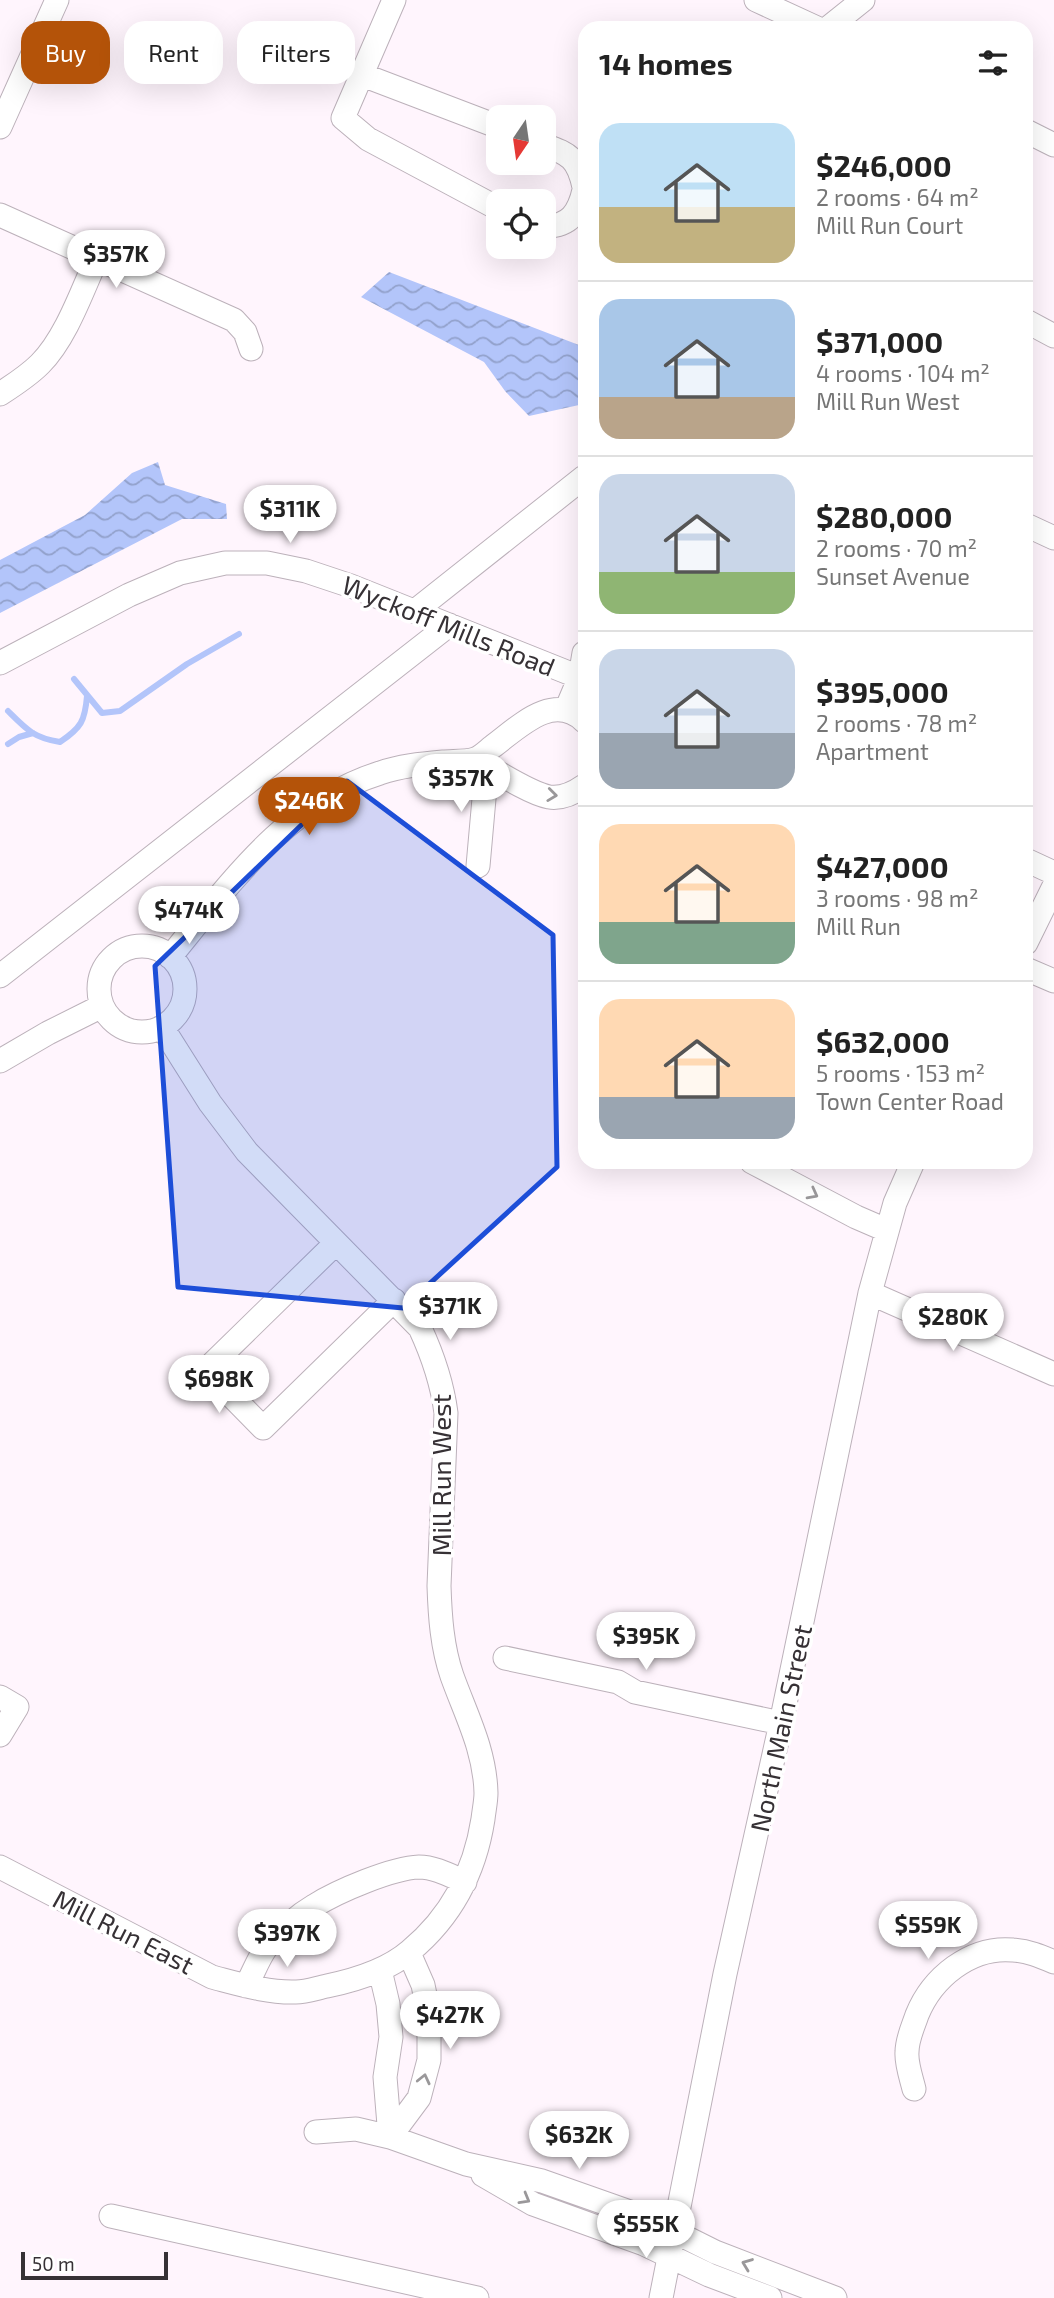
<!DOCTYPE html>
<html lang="en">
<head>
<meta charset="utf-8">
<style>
  :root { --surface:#fff; --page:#f2f2f2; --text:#222; --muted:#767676; --line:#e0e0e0; --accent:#b45309 }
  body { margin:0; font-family:"Exo 2",sans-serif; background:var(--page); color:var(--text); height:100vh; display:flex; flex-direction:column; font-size:26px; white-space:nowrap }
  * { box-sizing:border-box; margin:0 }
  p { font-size:23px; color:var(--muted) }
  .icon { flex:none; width:38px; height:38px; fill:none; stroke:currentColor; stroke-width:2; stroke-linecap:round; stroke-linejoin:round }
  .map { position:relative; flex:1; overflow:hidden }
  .drawer { position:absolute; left:578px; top:21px; width:455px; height:1148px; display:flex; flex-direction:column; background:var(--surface); border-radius:21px; box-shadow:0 7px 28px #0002 }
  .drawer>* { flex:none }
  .banner { position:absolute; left:21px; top:21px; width:452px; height:63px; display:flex; gap:14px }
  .needle { width:46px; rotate:193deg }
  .buttons { position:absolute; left:486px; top:105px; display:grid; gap:14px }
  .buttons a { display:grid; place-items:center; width:70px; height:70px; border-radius:14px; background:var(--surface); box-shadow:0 7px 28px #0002; font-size:35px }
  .scale { position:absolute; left:21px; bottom:18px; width:147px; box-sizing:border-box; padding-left:7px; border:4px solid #363135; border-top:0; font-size:19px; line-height:24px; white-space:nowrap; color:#363135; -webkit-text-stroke:5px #fff; paint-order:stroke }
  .price { position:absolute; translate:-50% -60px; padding:0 16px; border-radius:24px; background:#fff; color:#222; font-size:23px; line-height:46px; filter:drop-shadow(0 2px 4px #0008) }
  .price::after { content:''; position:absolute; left:50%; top:42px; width:21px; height:16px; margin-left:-10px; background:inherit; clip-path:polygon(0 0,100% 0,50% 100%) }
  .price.on { background:var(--accent); color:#fff }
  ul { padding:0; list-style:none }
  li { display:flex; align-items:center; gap:21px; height:175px; padding:0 21px }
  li+li { border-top:2px solid var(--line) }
  li span { display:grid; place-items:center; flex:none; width:196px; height:140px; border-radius:21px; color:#555 }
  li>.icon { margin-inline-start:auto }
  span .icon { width:84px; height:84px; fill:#fffc; stroke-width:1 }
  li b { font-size:30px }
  h2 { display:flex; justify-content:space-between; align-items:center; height:84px; padding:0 21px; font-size:30px }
  .chip { padding:0 24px; border-radius:21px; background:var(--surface); box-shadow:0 7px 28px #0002; font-size:24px; line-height:63px }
  .chip.on { background:var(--accent); color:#fff }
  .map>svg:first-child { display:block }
  .water { fill:url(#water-waves) }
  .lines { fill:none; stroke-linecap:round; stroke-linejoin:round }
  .stream { stroke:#b3c5fa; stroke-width:6 }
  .minor-casing { stroke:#bcb1ba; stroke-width:25 }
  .minor { stroke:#fff; stroke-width:23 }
  .oneway { stroke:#9a989a }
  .marked { fill:#1d4ed8; fill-opacity:0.2; stroke:#1d4ed8; stroke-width:5; stroke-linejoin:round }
  .labels { text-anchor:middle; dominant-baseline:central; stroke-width:7; stroke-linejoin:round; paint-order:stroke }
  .street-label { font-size:26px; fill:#363135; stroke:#fff }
</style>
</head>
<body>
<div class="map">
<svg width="1054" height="2298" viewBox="0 0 1054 2298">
  <defs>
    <pattern id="water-waves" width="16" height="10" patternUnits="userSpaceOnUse" patternTransform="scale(1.75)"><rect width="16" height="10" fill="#b3c5fa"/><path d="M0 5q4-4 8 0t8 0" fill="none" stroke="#92a1cb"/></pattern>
  </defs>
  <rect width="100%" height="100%" fill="#fff5fd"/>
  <path class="water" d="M389,272L584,347V400L579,405L529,416L505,391L484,362L361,297Z
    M158,462L165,485L226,504L227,519H182L0,613V560L85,515L132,473Z"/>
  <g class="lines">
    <path class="stream" d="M74,679L102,713L120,711L187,664L239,634
      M8,711C27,730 34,738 60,742C81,728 85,721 87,696
      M8,744L19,737L33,733"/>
    <g class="minor-casing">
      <path id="minor" d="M394,0L343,118L368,139L499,209
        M756,0L817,28
        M828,28L863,0
        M360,74L499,127
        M0,127L57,0
        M1026,131L1054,145
        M544,145C570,154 578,159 584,187
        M0,215L234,320L245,332L251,349
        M544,226C570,227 579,212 584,190
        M1026,321L1054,336
        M0,394C14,385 28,376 40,364C66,338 82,291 97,258
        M1026,525L1054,538
        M415,611L584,477
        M0,663L129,595L180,573L225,563H267L306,571L351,586L584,679
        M566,710L580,677L584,653
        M475,759C494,770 529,793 549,797C562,799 574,793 584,786
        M1026,860L1054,873
        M478,866L487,765
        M1026,943L1054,886
        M99 989a43 43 0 1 1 86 0a43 43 0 1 1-86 0Z
        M170,957C229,885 287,802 380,773C400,766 421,764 443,762C452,761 466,762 475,759C481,757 487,751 492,747C518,728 553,691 584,721
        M1026,969L1054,981
        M0,976L449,625
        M0,1061L48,1033L102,1006
        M752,1162L856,1217L886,1230
        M336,1243L206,1370L263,1428L394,1300
        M870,1293L1054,1374
        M505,1658L618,1682L635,1692L781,1723
        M0,1697L17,1707L0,1735
        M0,1867L212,1977C239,1984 268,1993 296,1992C306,1992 317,1988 327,1986C356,1980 388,1970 410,1951C451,1917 475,1871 483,1819C484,1810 486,1801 486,1793C485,1750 466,1715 452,1676C442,1647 440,1616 439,1586L446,1413C442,1382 433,1356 420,1328L247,1152L210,1103L162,1027
        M380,1970L388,2004L391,2037L385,2077L390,2137
        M246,1986C253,1974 258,1959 266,1948C279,1933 297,1916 314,1906C338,1891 392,1868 419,1867C435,1867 451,1876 465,1882
        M914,2089C911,2077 906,2063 907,2052C907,2039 913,2027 917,2015C932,1978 970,1946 1013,1950C1028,1951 1040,1956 1054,1962
        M316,2132L356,2129L390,2137L466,2164L542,2181L647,2218L715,2252L835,2298
        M390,2137L419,2098L429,2060V2014L423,1985L409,1953
        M483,2175L533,2204L644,2244L709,2275L770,2298
        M111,2216L477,2298
        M661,2298L725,1974L781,1723L870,1293L895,1203L913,1162"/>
    </g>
    <use href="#minor" class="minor"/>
  </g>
  <defs><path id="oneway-chevron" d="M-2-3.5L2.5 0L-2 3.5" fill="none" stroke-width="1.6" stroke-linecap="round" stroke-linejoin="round" transform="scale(1.75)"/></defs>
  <g class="oneway">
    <use href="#oneway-chevron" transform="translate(552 795) rotate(7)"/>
    <use href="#oneway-chevron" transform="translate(813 1194) rotate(28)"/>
    <use href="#oneway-chevron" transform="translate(424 2079) rotate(-77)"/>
    <use href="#oneway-chevron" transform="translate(525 2199) rotate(30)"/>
    <use href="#oneway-chevron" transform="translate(747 2264) rotate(-159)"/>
  </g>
  <path class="marked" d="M347,781L553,935L557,1167L403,1308L178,1287L155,966Z"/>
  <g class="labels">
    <g class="street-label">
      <text transform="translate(449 625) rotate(22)">Wyckoff Mills Road</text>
      <text transform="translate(440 1475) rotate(-90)">Mill Run West</text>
      <text transform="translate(780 1728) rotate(-78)">North Main Street</text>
      <text transform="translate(124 1931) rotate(27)">Mill Run East</text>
    </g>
  </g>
</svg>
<div class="buttons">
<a><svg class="needle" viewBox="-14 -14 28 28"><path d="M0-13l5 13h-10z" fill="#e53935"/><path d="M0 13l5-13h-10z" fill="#767676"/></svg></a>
<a><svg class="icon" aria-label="locate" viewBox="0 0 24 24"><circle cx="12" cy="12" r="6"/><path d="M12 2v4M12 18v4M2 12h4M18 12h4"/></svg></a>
</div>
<div class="scale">50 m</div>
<b class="price" style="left:116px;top:290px">$357K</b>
<b class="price" style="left:290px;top:545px">$311K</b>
<b class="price" style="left:461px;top:814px">$357K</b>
<b class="price on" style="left:309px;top:837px">$246K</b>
<b class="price" style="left:189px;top:946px">$474K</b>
<b class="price" style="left:450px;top:1342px">$371K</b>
<b class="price" style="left:953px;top:1353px">$280K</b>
<b class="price" style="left:219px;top:1415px">$698K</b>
<b class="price" style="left:646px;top:1672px">$395K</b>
<b class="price" style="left:928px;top:1961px">$559K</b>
<b class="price" style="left:287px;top:1969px">$397K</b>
<b class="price" style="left:450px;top:2051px">$427K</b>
<b class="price" style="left:579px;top:2171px">$632K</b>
<b class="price" style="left:646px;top:2260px">$555K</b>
<div class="banner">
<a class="chip on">Buy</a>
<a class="chip">Rent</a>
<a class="chip">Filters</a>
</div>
<section class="drawer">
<h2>14 homes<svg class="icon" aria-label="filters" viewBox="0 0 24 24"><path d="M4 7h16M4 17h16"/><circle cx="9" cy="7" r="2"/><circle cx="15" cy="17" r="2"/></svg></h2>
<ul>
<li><span style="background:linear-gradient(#bfe0f5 60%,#c2b280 0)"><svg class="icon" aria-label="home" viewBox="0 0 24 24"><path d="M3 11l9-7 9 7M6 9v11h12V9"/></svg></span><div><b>$246,000</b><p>2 rooms · 64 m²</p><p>Mill Run Court</p></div></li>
<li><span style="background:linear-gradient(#a9c7e8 70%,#b9a48a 0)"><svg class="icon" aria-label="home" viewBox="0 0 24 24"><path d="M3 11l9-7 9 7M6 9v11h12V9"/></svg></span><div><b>$371,000</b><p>4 rooms · 104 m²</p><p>Mill Run West</p></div></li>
<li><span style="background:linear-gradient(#c9d6e8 70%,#8fb573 0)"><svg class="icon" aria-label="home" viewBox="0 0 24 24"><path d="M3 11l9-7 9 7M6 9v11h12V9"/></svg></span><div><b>$280,000</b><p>2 rooms · 70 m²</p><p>Sunset Avenue</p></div></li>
<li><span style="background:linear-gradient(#c9d6e8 60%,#9aa5b1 0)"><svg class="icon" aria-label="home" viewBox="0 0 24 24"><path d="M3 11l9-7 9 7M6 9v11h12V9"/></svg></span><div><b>$395,000</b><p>2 rooms · 78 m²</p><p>Apartment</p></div></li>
<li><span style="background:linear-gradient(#ffd9b3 70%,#7fa58c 0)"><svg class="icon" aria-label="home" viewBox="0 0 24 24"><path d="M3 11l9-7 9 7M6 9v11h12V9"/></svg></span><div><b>$427,000</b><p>3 rooms · 98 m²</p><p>Mill Run</p></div></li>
<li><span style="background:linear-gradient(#ffd9b3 70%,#9aa5b1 0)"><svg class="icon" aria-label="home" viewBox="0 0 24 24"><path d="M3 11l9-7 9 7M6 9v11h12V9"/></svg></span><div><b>$632,000</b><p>5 rooms · 153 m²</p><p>Town Center Road</p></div></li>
</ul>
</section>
</div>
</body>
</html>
